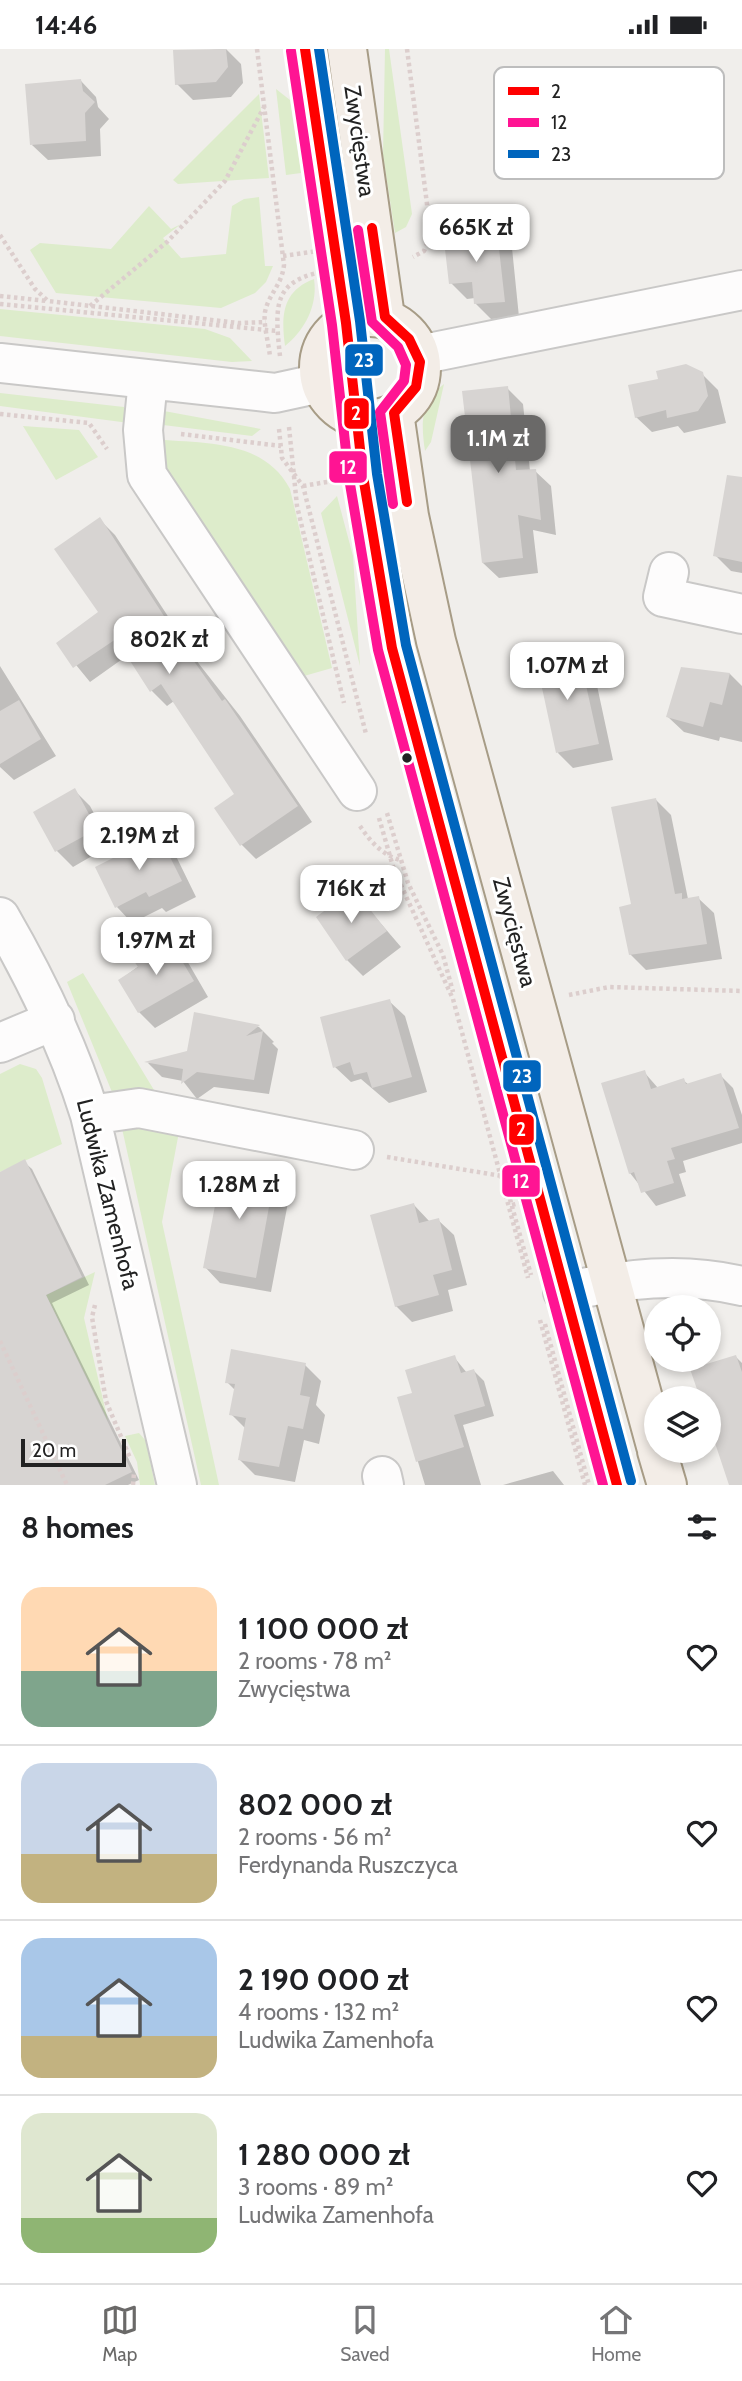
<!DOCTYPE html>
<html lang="en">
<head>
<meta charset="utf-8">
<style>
  :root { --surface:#fff; --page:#f2f2f2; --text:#202124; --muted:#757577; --line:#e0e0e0; --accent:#6a6968 }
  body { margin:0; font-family:Cabin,sans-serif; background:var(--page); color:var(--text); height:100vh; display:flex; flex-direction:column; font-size:26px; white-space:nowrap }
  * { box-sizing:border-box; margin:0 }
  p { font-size:23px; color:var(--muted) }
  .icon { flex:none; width:38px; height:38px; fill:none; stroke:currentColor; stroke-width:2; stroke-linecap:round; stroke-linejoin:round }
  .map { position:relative; height:1436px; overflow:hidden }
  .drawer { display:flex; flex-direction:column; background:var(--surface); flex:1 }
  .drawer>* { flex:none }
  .tools { position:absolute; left:644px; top:1246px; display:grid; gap:14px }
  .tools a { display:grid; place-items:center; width:77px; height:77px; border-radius:50%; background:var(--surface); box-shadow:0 4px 10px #0003; font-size:35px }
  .scale { position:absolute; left:21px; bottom:18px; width:105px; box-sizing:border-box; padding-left:7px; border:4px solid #222; border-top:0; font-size:19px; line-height:24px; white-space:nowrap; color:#222; -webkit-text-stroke:5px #fff; paint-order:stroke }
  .price { position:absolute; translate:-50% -60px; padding:0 16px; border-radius:14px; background:#fff; color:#222; font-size:23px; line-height:46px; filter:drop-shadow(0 2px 4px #0008) }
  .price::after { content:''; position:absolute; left:50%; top:42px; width:21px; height:16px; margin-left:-10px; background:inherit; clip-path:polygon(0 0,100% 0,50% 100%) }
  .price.selected { background:var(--accent); color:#fff }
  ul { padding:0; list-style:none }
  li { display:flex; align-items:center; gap:21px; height:175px; padding:0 21px }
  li+li { border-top:2px solid var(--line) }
  li span { display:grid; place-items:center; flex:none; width:196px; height:140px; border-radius:21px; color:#555 }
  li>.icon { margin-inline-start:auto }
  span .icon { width:84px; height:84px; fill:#fffc; stroke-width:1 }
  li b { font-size:30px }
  h2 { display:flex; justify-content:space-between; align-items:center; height:84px; padding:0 21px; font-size:30px }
  .status { display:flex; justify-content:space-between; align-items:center; height:49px; padding:0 35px; background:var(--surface); direction:ltr }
  .status svg { height:19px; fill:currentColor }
  .menu { display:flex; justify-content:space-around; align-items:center; height:98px; border-top:2px solid var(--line); background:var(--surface); font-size:19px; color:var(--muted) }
  .menu a { display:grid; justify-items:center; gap:4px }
  .menu .selected { color:var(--accent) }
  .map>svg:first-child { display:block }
  .grass { fill:#ddeccb }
  .shadow { fill:#0003 }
  .building { fill:#d7d4d2 }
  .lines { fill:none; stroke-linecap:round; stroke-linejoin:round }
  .minor-casing { stroke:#c9c8c7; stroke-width:42 }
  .major-casing { stroke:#a79c86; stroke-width:42 }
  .path { stroke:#dccecd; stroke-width:4.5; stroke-dasharray:3.5 3.5; stroke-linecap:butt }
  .minor { stroke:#fdfcfc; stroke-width:38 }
  .major { stroke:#f3ede7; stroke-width:38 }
  .bus-1-casing { stroke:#fff; stroke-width:16 }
  .bus-2-casing { stroke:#fff; stroke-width:16 }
  .bus-3-casing { stroke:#fff; stroke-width:16 }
  .bus-1 { stroke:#f00; stroke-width:10 }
  .bus-2 { stroke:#ff1493; stroke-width:10 }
  .bus-3 { stroke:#0065bd; stroke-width:10 }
  .bus-dot { fill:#222; stroke:#fff; stroke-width:2.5 }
  .labels { text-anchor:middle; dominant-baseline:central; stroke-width:6; stroke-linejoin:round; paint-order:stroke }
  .street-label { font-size:23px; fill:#222; stroke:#fff }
  .key { fill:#fff; stroke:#bdbdbd; stroke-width:2 }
  .key-label { font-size:19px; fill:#222 }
  .line-badge { stroke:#fff; stroke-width:2.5 }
  .badge-label { font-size:19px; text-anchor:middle; font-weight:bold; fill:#fff }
</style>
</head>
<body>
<div class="status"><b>14:46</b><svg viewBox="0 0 49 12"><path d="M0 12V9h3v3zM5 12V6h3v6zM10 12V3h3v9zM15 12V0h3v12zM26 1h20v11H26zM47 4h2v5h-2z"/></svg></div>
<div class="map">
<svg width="742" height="1436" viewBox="0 0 742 1436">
  <rect width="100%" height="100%" fill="#f0eeeb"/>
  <path class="grass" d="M385,0H389L412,165L406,178L395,184L383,106Z
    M276,40L290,51L301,124L286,126Z
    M259,45L269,129L178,135L173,131Z
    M259,148L265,217H273L266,233L255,244L221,259L56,244L30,201L40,194L111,200L149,157L171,180L181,175L163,189L181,209L226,205L232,157L244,150Z
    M314,230C318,256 305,281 285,297C281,267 282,242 314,230Z
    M0,260L205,280L230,289L252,312L232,313L0,287Z
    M444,335L431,393L425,402C421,374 420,354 444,335Z
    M0,344L124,358L129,374L0,357Z
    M164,362L261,380L252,387L155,375Z
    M23,377L79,381L98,408L56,431Z
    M152,390C202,395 263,389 290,440L332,619L304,627L153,402Z
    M337,447L353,507L360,617L321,464Z
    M83,924L154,1041L114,1048L67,933Z
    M20,1015L36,1020L42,1029L62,1095L0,1123V1025Z
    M121,1075L179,1083L162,1173L219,1436H201Z
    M95,1223L84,1269L108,1372L46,1246Z
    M139,1384L146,1392L155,1436H140L137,1413L125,1387Z"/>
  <path class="shadow" d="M226,0L241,15L243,34L231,48L193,51L177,35L175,3Z
    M81,32L96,48L98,58L109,70L100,80L101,107L48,111L32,96Z
    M496,184L512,199L519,268L491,270L475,254V249L467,250L451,234Z
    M702,325L718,341L726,374L684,384L678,377L652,383L636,368Z
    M507,339L523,355L530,422H535L551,437L556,486L533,481L538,524L499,529L483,514Z
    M742,447V524L731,522L715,506Z
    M100,471L115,486L199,615L240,667L312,773L256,810L241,795L236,745L174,652L167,657L152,642L128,606L90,633L58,594L100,564Z
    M578,602L593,618L613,711L573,719L558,704Z
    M0,617L56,707L14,731L0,718Z
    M683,620L730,625L742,637V693L720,688L719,692L684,683L668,668Z
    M74,741L90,757L111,796L73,818L57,802L36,763Z
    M655,750L671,766L688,850L698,849L714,864L722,910L646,921L630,905L633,857Z
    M158,788L174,803L196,848L166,863L162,859L132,874L117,858Z
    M353,842L401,898L363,927L347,911L318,868Z
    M170,894L186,910L208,948L155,979L139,963L120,931Z
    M389,952L405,967L427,1043L389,1054L361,1030L351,1033L335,1018Z
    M195,965L259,978L274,993L272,994L278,1000L269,1045L214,1038L197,1050L183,1032L162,1028L148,1014L188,1004Z
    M644,1023L658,1039L683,1031L689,1036L720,1026L733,1039L742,1066V1094L683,1112L686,1123L679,1125L686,1147L656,1157L630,1124Z
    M24,1113L32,1120L89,1236L52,1254L139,1431L128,1436H0V1125Z
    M274,1127L290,1143L271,1243L220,1234L205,1218Z
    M414,1156L430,1173L438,1171L454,1186L467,1236L448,1241L453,1262L412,1273L396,1257Z
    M454,1308L467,1324L474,1322L484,1332L494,1367L463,1376L481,1436H425L399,1350L414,1345Z
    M736,1308L742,1314V1436H731L709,1367V1349H702L692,1321Z
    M305,1316L321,1332L316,1356L325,1366L319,1395L304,1391L295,1433L255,1426L240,1411L246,1380L231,1365L236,1342L227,1333Z
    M553,1422L564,1436H503Z"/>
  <path class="building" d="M226,0L228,18L216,33L175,36L173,1Z
    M81,30L83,42L95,53L85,64L86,92L30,96L25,35Z
    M497,182L505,253L474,255L472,233L449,235L443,183Z
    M686,315L703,323L708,347L698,362L667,369L666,361L635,369L628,336L658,330L656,322Z
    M508,337L516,421L536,420L541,471L518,466L523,509L482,514L462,342Z
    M727,426L742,428V513L713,507Z
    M100,468L184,598L222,652L225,650L298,757L240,797L214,759L234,745L161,635L150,643L116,590L73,619L56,594L98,563L54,500Z
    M578,600L599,695L556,704L536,611Z
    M681,618L730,624L722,656L710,653L703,678L666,668Z
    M19,651L41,690L0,715V662Z
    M75,739L97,780L55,803L33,763Z
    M656,749L675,845L682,844V850L699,847L707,895L629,906L619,858L631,855L611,758Z
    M159,786L182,832L149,848L146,843L115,859L95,818Z
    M354,840L387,882L346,912L316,868Z
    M170,892L194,932L138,964L118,931L138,918L134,912Z
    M390,950L412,1028L372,1039L367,1023L354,1026L350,1013L333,1019L320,968Z
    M194,963L260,976L246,987L263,982L254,1031L197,1023L181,1035L183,1020L144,1013L187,1002Z
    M645,1021L651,1040L684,1029L686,1035L721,1024L739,1079L671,1099L675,1110L667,1112L674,1134L641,1144L634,1123L629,1125L601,1034Z
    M25,1110L82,1228L46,1246L132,1423L105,1436H0V1123Z
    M223,1115L275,1125L256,1229L203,1219Z
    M414,1154L419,1174L439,1169L452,1221L433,1226L439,1246L395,1258L370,1166Z
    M231,1300L306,1314L300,1346L310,1348L303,1380L288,1377L279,1418L238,1411L246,1369L229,1366L235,1335L225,1334Z
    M455,1306L461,1324L474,1320L485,1357L454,1366L464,1398L416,1413L397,1348L412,1344L405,1321Z
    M736,1306L742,1323V1436H729L709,1376V1349H700L690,1320Z"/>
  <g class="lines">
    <g class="minor-casing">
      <path id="minor" d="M419,306L742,241
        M0,314L275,344L321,334
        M148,331L143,381L147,426L357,742
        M669,523L663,548L742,565
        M0,868C37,932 68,995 90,1066L177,1436
        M0,994L55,971
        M90,1066L139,1059L354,1101
        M563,1243C625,1230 680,1222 742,1237
        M382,1427L384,1436"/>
    </g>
    <g class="major-casing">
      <path id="major" d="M347,0L385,268
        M319 319a51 51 0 1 1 102 0a51 51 0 1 1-102 0Z
        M394,364L409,467L436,592L656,1397
        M657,1402L667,1436"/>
    </g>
    <path class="path" d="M257,0L284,216C282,236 269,244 265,263C263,276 269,295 270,308
      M407,0L431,186L424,202L413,208
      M0,186L35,240L48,252L238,274L266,273
      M283,207L338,199
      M0,247L47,252
      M0,255L277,282
      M90,257L167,193L225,132L264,58
      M280,307C273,245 276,229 342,219
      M0,365L89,374L107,400
      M289,378L297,457L344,654
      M279,380L282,409L303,437L366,685
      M181,385L281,397
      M303,437L368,426
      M387,764L408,834L443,906L453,943
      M379,769L394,821L453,950L528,1229
      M360,777C370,792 382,806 400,811
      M569,946L609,938L742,942
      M387,1108L502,1127
      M510,1150L531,1226
      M512,1156L551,1146
      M95,1256L92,1268L106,1352L130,1409
      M540,1271L585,1436
      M545,1275L589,1436
      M0,1292L67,1436
      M133,1436L134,1424"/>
    <use href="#minor" class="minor"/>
    <use href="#major" class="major"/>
    <g class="bus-1-casing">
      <path id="bus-1" d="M305,0L346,274L363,427L392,599L617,1436
        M372,179L385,268L409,290L420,313L416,338L394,364L407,453"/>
    </g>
    <g class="bus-2-casing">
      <path id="bus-2" d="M291,2L332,276L349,429L378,601L603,1436
        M358,181L372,273L398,298L406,316L404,332L380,363L393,455"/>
    </g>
    <g class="bus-3-casing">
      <path id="bus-3" d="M319,0L360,272L377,425L406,596L631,1432"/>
    </g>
    <use href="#bus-1" class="bus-1"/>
    <use href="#bus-2" class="bus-2"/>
    <use href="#bus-3" class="bus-3"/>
  </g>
  <circle class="bus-dot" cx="407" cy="709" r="6"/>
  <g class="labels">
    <g class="street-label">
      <text transform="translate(360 92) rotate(82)">Zwycięstwa</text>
      <text transform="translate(515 883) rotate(75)">Zwycięstwa</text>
      <text transform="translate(108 1145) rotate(76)">Ludwika Zamenhofa</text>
    </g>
  </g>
  <rect x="494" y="18" width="230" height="112" rx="10" class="key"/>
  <rect x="508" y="38" width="31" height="8" fill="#f00"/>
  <rect x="508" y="69" width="31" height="9" fill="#ff1493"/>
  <rect x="508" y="101" width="31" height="8" fill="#0065bd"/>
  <g class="key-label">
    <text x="551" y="49">2</text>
    <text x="551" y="80">12</text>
    <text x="551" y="112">23</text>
  </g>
  <g class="line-badge">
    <rect x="344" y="294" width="40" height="34" rx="7" fill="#0065bd"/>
    <rect x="343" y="348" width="27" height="33" rx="7" fill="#f00"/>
    <rect x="328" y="401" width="40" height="34" rx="7" fill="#ff1493"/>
    <rect x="502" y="1010" width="40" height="34" rx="7" fill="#0065bd"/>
    <rect x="508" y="1064" width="27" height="33" rx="7" fill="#f00"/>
    <rect x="501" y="1115" width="40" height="34" rx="7" fill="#ff1493"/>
  </g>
  <g class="badge-label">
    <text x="364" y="318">23</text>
    <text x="356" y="371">2</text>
    <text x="348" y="425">12</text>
    <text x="522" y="1034">23</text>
    <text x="521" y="1087">2</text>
    <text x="521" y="1139">12</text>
  </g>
</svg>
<div class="tools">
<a><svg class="icon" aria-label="locate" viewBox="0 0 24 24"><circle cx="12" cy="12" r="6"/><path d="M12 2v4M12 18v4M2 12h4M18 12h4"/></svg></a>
<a><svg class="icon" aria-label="layers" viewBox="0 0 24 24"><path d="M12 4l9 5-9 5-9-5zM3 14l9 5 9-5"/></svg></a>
</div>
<div class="scale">20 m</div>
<b class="price" style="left:476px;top:215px">665K zł</b>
<b class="price selected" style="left:498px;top:426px">1.1M zł</b>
<b class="price" style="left:169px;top:627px">802K zł</b>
<b class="price" style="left:567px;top:653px">1.07M zł</b>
<b class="price" style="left:139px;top:823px">2.19M zł</b>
<b class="price" style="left:351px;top:876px">716K zł</b>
<b class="price" style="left:156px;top:928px">1.97M zł</b>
<b class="price" style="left:239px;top:1172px">1.28M zł</b>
</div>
<section class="drawer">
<h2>8 homes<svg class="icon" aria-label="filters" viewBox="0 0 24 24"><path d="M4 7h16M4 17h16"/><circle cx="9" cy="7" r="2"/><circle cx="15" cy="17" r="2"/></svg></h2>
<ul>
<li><span style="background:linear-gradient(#ffd9b3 60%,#7fa58c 0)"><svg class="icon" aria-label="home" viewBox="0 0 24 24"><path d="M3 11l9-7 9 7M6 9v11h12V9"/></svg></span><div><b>1 100 000 zł</b><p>2 rooms · 78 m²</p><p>Zwycięstwa</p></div><svg class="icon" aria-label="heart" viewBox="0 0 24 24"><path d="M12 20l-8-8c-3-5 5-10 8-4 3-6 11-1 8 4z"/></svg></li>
<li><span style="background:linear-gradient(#c9d6e8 65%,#c2b280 0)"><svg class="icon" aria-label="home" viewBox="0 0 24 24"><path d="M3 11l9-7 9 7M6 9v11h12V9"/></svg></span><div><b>802 000 zł</b><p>2 rooms · 56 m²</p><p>Ferdynanda Ruszczyca</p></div><svg class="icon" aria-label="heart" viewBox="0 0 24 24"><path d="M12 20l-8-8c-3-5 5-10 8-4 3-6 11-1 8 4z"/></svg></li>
<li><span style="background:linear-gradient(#a9c7e8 70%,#c2b280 0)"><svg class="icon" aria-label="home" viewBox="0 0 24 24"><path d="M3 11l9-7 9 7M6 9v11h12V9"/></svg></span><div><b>2 190 000 zł</b><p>4 rooms · 132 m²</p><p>Ludwika Zamenhofa</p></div><svg class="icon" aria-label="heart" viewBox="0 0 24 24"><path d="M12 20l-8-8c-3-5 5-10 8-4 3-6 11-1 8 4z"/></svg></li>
<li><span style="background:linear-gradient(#dfe7d0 75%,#8fb573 0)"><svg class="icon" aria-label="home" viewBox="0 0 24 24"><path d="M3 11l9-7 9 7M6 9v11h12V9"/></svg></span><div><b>1 280 000 zł</b><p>3 rooms · 89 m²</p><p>Ludwika Zamenhofa</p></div><svg class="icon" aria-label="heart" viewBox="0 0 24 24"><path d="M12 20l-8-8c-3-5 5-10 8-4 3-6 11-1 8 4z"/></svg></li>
</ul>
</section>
<nav class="menu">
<a class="selected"><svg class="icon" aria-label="map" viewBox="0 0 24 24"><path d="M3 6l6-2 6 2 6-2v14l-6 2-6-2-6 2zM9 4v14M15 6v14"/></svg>Map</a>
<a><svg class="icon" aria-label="saved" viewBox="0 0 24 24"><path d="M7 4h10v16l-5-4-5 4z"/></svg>Saved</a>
<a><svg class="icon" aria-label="home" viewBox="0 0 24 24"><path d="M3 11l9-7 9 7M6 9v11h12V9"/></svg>Home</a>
</nav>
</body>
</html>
